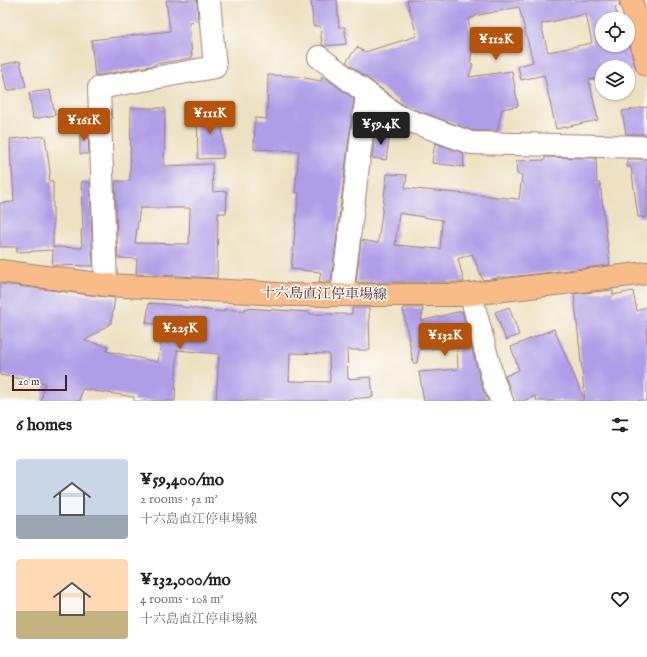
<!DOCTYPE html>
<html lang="en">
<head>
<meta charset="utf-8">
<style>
  :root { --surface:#fff; --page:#f6f6f6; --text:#202124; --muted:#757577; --accent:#b45309 }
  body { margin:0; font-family:"IM FELL English","Noto Serif JP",serif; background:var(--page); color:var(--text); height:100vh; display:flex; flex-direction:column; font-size:15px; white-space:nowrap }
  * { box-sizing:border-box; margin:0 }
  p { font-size:13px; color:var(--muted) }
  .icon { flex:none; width:22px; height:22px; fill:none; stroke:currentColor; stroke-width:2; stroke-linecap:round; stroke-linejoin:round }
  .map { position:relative; height:401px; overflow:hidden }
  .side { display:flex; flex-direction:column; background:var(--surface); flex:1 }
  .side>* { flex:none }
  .tools { position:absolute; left:595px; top:12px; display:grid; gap:8px }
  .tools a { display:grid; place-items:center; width:40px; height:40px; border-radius:50%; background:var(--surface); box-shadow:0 1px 3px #0004; font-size:20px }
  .scale { position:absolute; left:12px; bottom:10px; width:55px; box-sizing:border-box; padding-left:4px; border:2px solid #4a1f2b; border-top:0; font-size:11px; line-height:14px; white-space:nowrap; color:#4a1f2b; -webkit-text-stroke:3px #fdfcf7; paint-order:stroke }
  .price { position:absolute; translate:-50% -34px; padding:0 9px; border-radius:4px; background:var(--accent); color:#fff; font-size:13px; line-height:26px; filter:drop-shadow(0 1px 2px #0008) }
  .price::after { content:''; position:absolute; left:50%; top:24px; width:12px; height:9px; margin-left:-6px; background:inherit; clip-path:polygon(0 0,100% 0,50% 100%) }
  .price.current { background:#222; color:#fff }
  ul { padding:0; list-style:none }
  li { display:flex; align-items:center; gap:12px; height:100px; padding:0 16px }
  li span { display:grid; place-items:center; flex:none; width:112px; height:80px; border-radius:4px; color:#555 }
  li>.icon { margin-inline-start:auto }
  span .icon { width:48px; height:48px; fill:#fffc; stroke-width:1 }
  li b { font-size:17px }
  h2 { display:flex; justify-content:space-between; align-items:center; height:48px; padding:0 16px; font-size:17px }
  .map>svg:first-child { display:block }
  .building { fill:#ae9de7; fill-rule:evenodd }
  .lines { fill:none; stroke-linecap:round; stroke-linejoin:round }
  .minor-casing { stroke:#9c8076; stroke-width:24 }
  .major-casing { stroke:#9c8076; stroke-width:24 }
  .minor { stroke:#fff; stroke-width:22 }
  .major { stroke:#f9bc89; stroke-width:22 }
  .labels { text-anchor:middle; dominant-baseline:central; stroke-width:3; stroke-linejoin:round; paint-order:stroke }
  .street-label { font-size:14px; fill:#4a1f2b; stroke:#fdfcf7 }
</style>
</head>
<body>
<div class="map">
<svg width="647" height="401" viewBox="0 0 647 401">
  <rect width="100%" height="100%" fill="#fdfcf7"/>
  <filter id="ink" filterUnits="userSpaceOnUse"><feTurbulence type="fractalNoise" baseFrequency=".025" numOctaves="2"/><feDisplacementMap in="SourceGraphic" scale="8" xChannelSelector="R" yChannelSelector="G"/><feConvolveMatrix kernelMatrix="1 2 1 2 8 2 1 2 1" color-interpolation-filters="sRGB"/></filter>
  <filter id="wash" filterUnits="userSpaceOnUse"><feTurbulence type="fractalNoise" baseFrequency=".012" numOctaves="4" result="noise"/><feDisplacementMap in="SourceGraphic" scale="16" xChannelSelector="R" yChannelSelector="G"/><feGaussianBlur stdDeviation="0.9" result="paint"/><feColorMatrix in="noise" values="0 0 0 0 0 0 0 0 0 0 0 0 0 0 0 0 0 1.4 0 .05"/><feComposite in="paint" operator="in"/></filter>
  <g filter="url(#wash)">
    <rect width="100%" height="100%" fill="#eee1c2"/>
    <g id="blocks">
      <path class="building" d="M166,0H197L198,21L189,22L192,58L155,64V65L95,76L91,40L170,31Z
        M311,0H337L339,27H345L346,44L325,46L322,45L320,26H313Z
        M407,0H619L620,6L615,7L618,19H602V45H628V40L636,70L628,72V67H602V77L589,80L598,120L556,129L544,75L521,80L518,66L533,62L519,7L474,16L475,17L468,19L473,47L470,63L473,64L469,77L512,71L518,106L502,109L497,131H473L403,105L346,62L357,47L365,52L417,36ZM586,14L592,43L548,52L541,24Z
        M20,61L26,87L7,91L1,65Z
        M268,75L294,76L321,81L322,76L324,77L354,99L331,282H319L321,272L291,269L299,193L295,192L299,151L254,149L255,118L267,119Z
        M50,90L55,115L33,119L29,93Z
        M647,107V134H626L622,111Z
        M131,108H165L164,166L212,164L213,192L227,191L226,213H218L217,278L136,274L137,259L118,258L115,181H130ZM140,208H190L189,244L135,243Z
        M222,111L223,158L198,159L197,112Z
        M80,130H88L89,154H80Z
        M375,131L390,134L386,160L372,158Z
        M45,136L50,172L49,181H53V247L82,248L81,230H83L81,182H90L93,266L52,265L53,250L17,252V247H0V203L14,202L12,168H11L10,139Z
        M435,143L463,153L464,167L432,163Z
        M545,157L596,158L597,183H600L610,265L510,277H497L498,278L483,280L472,254L458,259L464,282H356L361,240L378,243L387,174L407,175L405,188L519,199L522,175L517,174L516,161L545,160ZM399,213L442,220L440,249L395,245Z
        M627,159H647V217H638L631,167H627Z
        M0,284L115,298L111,323L85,341L108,346L106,351L158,362L163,325L146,323L149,303L182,306V307L224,312V309L245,311V308L309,312V314H352V308H369L370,350H347L348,379L371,377L373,397L348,399L349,401H216L219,354L177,350L175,401H134V397L82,389L80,401H41L45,383L0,375ZM290,353L329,354L330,382L289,381Z
        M613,290V295L633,291L637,311L647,306V401H585L574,294Z
        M509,307L519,335L506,340L495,312Z
        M403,308H423L421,321L462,311L482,386L488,401H424L419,372L458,369L457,348L419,349L417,363H413Z
        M554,329L585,401H537L535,396L523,401H514L505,376L519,370L511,347Z"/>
    </g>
  </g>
  <g filter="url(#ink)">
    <use href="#blocks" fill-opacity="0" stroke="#9c8076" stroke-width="1"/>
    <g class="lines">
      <g class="minor-casing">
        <path id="minor" d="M319,57L397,116L471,143L647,147
          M106,285L99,88L215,67L209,0
          M342,295L367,93
          M471,295L494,383L502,401"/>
      </g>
      <g class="major-casing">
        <path id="major" d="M631,0L647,65
          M0,271L106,285L249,292L289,295H462L647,273"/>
      </g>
      <use href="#minor" class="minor"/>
      <use href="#major" class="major"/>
    </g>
  </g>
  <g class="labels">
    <g class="street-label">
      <text transform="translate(324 294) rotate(1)">十六島直江停車場線</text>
    </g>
  </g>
</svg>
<div class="tools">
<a><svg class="icon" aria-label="locate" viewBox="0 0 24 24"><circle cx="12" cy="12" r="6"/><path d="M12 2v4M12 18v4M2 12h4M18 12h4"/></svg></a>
<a><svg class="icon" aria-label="layers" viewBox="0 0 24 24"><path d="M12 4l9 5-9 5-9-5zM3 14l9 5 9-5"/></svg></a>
</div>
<div class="scale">20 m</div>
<b class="price" style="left:496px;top:61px">¥112K</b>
<b class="price" style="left:210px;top:135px">¥111K</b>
<b class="price" style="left:84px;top:142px">¥161K</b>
<b class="price current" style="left:381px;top:146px">¥59.4K</b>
<b class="price" style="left:180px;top:350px">¥225K</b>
<b class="price" style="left:445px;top:357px">¥132K</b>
</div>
<section class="side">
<h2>6 homes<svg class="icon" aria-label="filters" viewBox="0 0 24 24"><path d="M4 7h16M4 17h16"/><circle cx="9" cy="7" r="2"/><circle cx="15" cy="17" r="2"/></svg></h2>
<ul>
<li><span style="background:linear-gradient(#c9d6e8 70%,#9aa5b1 0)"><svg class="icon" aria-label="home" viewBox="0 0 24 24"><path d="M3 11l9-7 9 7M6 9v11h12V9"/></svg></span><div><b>¥59,400/mo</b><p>2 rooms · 52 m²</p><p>十六島直江停車場線</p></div><svg class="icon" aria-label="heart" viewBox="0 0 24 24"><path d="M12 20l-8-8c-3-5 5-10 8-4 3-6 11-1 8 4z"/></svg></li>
<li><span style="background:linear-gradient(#ffd9b3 65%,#c2b280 0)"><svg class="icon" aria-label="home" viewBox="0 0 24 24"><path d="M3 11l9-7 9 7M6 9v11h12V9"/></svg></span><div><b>¥132,000/mo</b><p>4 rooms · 108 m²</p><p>十六島直江停車場線</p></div><svg class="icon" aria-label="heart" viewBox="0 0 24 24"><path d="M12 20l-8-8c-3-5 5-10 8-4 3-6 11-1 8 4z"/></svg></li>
</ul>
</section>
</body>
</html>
